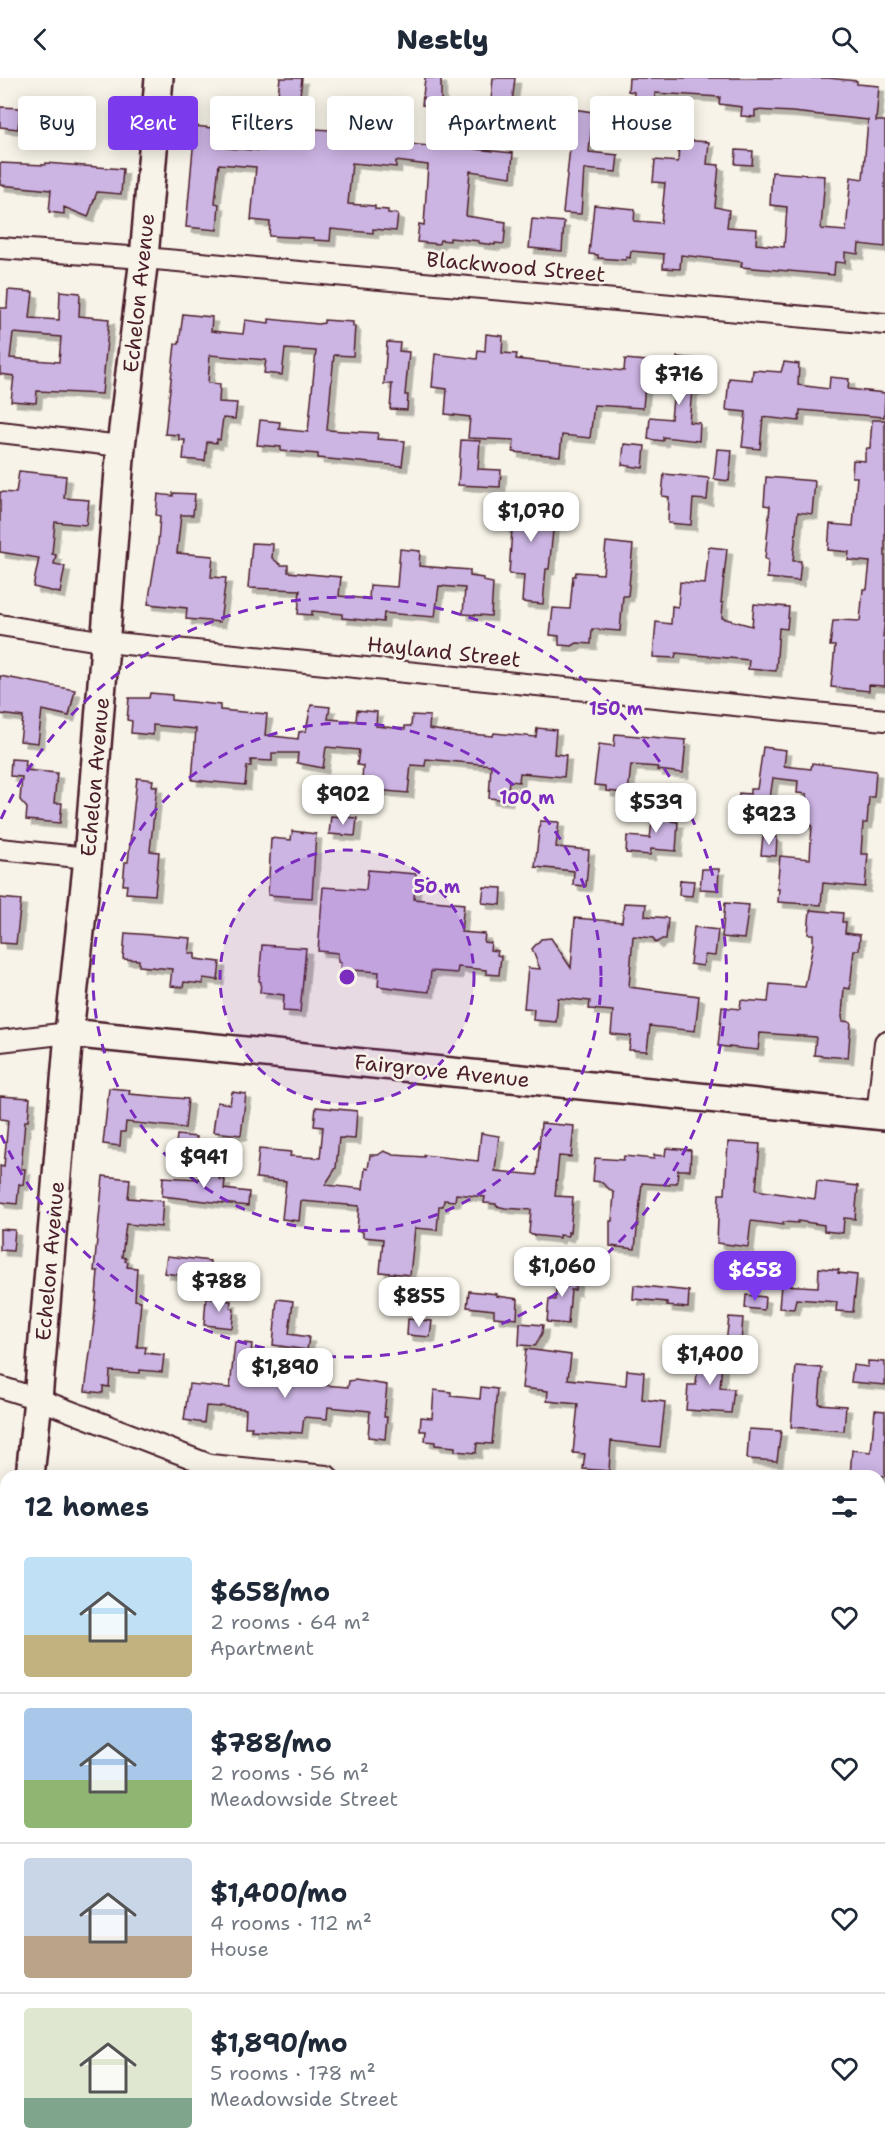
<!DOCTYPE html>
<html lang="en">
<head>
<meta charset="utf-8">
<style>
  :root { --surface:#fff; --page:#f2f2f3; --text:#1f2937; --muted:#747a83; --line:#e0e1e3; --accent:#7c3aed }
  body { margin:0; font-family:"Shantell Sans",sans-serif; background:var(--page); color:var(--text); height:100vh; display:flex; flex-direction:column; font-size:22px; white-space:nowrap }
  * { box-sizing:border-box; margin:0 }
  p { font-size:20px; color:var(--muted) }
  .icon { flex:none; width:33px; height:33px; fill:none; stroke:currentColor; stroke-width:2; stroke-linecap:round; stroke-linejoin:round }
  .map { position:relative; flex:1; overflow:hidden }
  .side { position:absolute; left:0px; top:1392px; width:885px; height:684px; display:flex; flex-direction:column; background:var(--surface); border-radius:18px 18px 0 0; box-shadow:0 3px 15px #0003 }
  .side>* { flex:none }
  .top-card { position:absolute; left:18px; top:18px; width:849px; height:54px; display:flex; gap:12px }
  .price { position:absolute; translate:-50% -51px; padding:0 14px; border-radius:12px; background:#fff; color:#222; font-size:20px; line-height:39px; filter:drop-shadow(0 2px 3px #0008) }
  .price::after { content:''; position:absolute; left:50%; top:36px; width:18px; height:14px; margin-left:-9px; background:inherit; clip-path:polygon(0 0,100% 0,50% 100%) }
  .price.current { background:var(--accent); color:#fff }
  ul { padding:0; list-style:none }
  li { display:flex; align-items:center; gap:18px; height:150px; padding:0 24px }
  li+li { border-top:2px solid var(--line) }
  li span { display:grid; place-items:center; flex:none; width:168px; height:120px; border-radius:6px; color:#555 }
  li>.icon { margin-inline-start:auto }
  span .icon { width:72px; height:72px; fill:#fffc; stroke-width:1 }
  li b { font-size:26px }
  h2 { display:flex; justify-content:space-between; align-items:center; height:72px; padding:0 24px; font-size:26px }
  .chip { padding:0 21px; border-radius:6px; background:var(--surface); box-shadow:0 3px 15px #0003; font-size:21px; line-height:54px }
  .chip.current { background:var(--accent); color:#fff }
  header { display:flex; justify-content:space-between; align-items:center; height:78px; padding:0 24px; background:var(--surface); font-size:27px; font-weight:800 }
  .map>svg:first-child { display:block }
  .building { fill:#ccb4e3; stroke:#4a1f2b; stroke-width:1.5; fill-rule:evenodd; filter:url(#shadow) }
  .lines { fill:none; stroke-linecap:round; stroke-linejoin:round }
  .street-casing { stroke:#4a1f2b; stroke-width:24 }
  .secondary-casing { stroke:#4a1f2b; stroke-width:32 }
  .street { stroke:#f7f3e8; stroke-width:20 }
  .secondary { stroke:#f7f3e8; stroke-width:27 }
  .ring { fill:none; stroke:#7b2cbf; stroke-width:3; stroke-dasharray:10 8 }
  .labels { text-anchor:middle; dominant-baseline:central; stroke-width:5; stroke-linejoin:round; paint-order:stroke }
  .street-label { font-size:21px; fill:#4a1f2b; stroke:#f7f3e8 }
  .centre { fill:#7b2cbf; stroke:#f7f3e8; stroke-width:3 }
  .ring-label { font-size:18px; text-anchor:middle; font-weight:bold; fill:#7b2cbf; stroke:#f7f3e8; stroke-width:5; stroke-linejoin:round; paint-order:stroke }
</style>
</head>
<body>
<header><svg class="icon" aria-label="back" viewBox="0 0 24 24"><path d="M15 5l-7 7 7 7"/></svg>Nestly<svg class="icon" aria-label="search" viewBox="0 0 24 24"><circle cx="10" cy="10" r="6"/><path d="M15 15l6 6"/></svg></header>
<div class="map">
<svg width="885" height="2076" viewBox="0 0 885 2076">
  <defs>
    <filter id="shadow"><feDropShadow dx="5.5" dy="5.5" stdDeviation="0" flood-color="#0004"/></filter>
  </defs>
  <rect width="100%" height="100%" fill="#f7f3e8"/>
  <filter id="ink" filterUnits="userSpaceOnUse"><feTurbulence type="fractalNoise" baseFrequency=".0167" numOctaves="2"/><feDisplacementMap in="SourceGraphic" scale="12" xChannelSelector="R" yChannelSelector="G"/><feConvolveMatrix kernelMatrix="1 2 1 2 8 2 1 2 1" color-interpolation-filters="sRGB"/></filter>
  <g filter="url(#ink)">
    <path class="building" d="M280,0H302L298,35L276,33Z
      M425,0H441V29L422,27Z
      M493,0H515L512,26L491,23Z
      M629,0H828L857,3V6L879,8L876,43H885V169L859,166L858,176L845,174V185L835,184L834,197L741,189L742,184L681,177L680,191L663,190L664,176L631,173L630,180L626,179V182L598,180V177L589,176L594,127L635,131L634,143L661,145L665,105L653,104L655,82L678,84L679,65H682V62L709,64L707,86L719,87L715,129L729,132L727,149L757,151L756,166L784,169L787,129L770,127L772,94L825,98L821,151L846,153L851,99L863,101L868,42L792,34L755,32V39L741,38L742,29L719,26L720,19L655,15L653,46L632,44L634,14L628,13Z
      M444,24L479,27L475,71L513,75L511,99L470,93L466,138L506,144L504,166L495,165V167L479,165V163L450,160V163L440,162L439,166L417,164L419,146L424,147L428,87L396,83V89L352,85L348,126L375,128V131L388,132V135L398,136L396,153L373,151V155L331,151L330,163L314,162V160L269,158L270,144L251,142L256,89L219,86L215,125L219,126L217,152L186,149L195,48L221,51L220,66L227,67V70L265,73L266,62L299,65L300,50L345,53V49L400,54L399,65L439,69Z
      M0,29L20,30L18,51L0,49Z
      M566,30L593,34L589,74L618,77L616,94L584,91L581,136L563,135L571,60L539,57L540,39L565,41Z
      M736,72L753,73L752,87L735,86Z
      M0,85L45,87L46,85L123,91L121,116L97,114L88,139L64,129V136L49,134L51,112L0,107Z
      M532,141L564,144L562,173L529,170Z
      M8,212L33,214L30,240L59,242L60,213L80,215L79,238L109,241L102,316L37,313L36,325L11,323L14,298L0,296V230H7ZM13,255L61,259L59,284L10,280Z
      M183,236L212,239L211,253L243,256L245,242L269,245V241L318,246L324,245V242L353,244V248H355L353,278L334,277L327,352L378,355L377,361L405,363L402,388L318,380V376L281,373V369L257,367L260,342L280,344L279,351L308,354L316,273L285,271L282,297L264,295L266,282L210,277L208,305L220,306L219,324L237,325L235,341L223,340L220,362L217,361V365L207,364L205,383L183,381L185,362H179V357L165,356L175,266H179Z
      M486,256L503,258L502,275L517,276L516,281L624,293L625,281L647,283L643,330L594,327L590,360L562,357L560,378L513,374L514,362L468,360L470,339L445,336L447,311L432,309L435,276L477,281L478,272L485,273Z
      M387,264L400,265L399,273L409,274L405,317H408L407,332L390,331L392,306H384Z
      M677,279L699,281L696,312H692L689,344L700,345L699,363L663,359V363L648,361L650,339L671,341Z
      M784,284L799,286L798,307L829,311L830,299L849,301L848,311L885,315L884,339L800,332L799,343L763,339L760,371L742,369L746,334L726,332L729,300L752,302L753,292L781,294Z
      M872,342H885V539L883,559H885V608L869,607V613L831,609L835,568H830L833,543H838L839,542L860,543L863,511H867L870,484L848,482L849,474L828,472L830,446L853,448L857,399H852L853,382L865,383V375L867,370H870Z
      M461,362L480,363L478,391L501,392L500,409L458,407Z
      M624,366L645,368L643,390L622,387Z
      M717,371L732,372L729,403L714,401Z
      M19,393L66,398L64,420L89,422L86,447L55,444L52,476L56,477L54,486L65,488L60,515L33,509L39,480L0,474V414L16,415Z
      M664,396L709,400L707,422L693,421L691,447L668,445L669,419L662,418Z
      M766,399L815,403L812,436L798,434L793,483H801L799,503L767,500L768,482L765,481L770,428L764,427Z
      M173,415L195,416L193,437H181L177,475L213,478L211,499L226,500L220,544L186,541L187,530L148,526L158,465L160,438L156,437L158,416L173,418Z
      M506,419L556,424L549,491H546L543,526L522,524L524,497L509,496L512,451L504,450Z
      M606,464L633,467L628,518H623L620,553L592,551L591,566L577,565L572,568L559,567V558L550,557L553,530L570,531L573,498H575L576,494L603,496Z
      M252,465L273,466L272,480L281,487H288V494L341,499L339,518L369,521L370,507L397,509L400,471L420,473L419,488L470,492V498L483,500V503L493,505L491,538L463,536L465,510L439,508L435,539L384,535L383,544L342,540V536L312,533V537L298,536L300,512L248,510Z
      M709,469L727,471L721,525H723L722,540L752,548L754,526L789,529L787,551L779,550L776,593L748,591L749,582L676,575L675,580L653,579L656,544L671,546L672,528L678,529L680,504L705,506Z
      M0,598L75,612L69,638L42,632L38,665L20,663L23,639L0,636Z
      M150,615L172,617V622L220,627V632L267,636L265,657L298,661L299,654L306,653L311,627L330,629L328,641L356,643L357,632L377,634L376,648L405,651V648H411L412,637L430,638L429,651L458,655L493,658L494,655L536,659L537,650L556,652L554,676L566,677L564,699L520,695L519,704L509,703L507,722L489,720L491,687L426,681L425,688L411,687L408,715L375,712L374,729L360,728L363,688L357,687L359,672L326,669L323,690L297,685L298,675H272V683L251,682V688H247L245,707L192,702L196,651L153,647V657L131,655L132,643L127,642L129,620H149Z
      M615,656L686,662L683,695L657,692L658,689L631,687L628,715L606,713V708L594,707L599,666L614,668Z
      M763,669L786,672L784,688L811,691L812,685L876,693L874,719H869L867,745H863L861,776H868L865,809L823,805L821,827L778,824L779,811H777L780,778L810,781L812,747L804,746L807,716L797,715L798,703L773,700L769,727L753,726V733L738,732L739,715L750,716V711H757Z
      M11,681L26,682L25,692L57,695L54,725H62L60,745L26,742L27,730L20,722L22,699L10,698Z
      M137,700L153,702L152,708H157L150,773L159,774L155,817L126,815L127,807H123L125,784H128Z
      M654,728L672,729L671,743L678,744L676,773L651,771L650,777L626,775L627,758L650,760Z
      M331,738L357,740L355,758L329,756Z
      M540,743L559,744L556,769L589,772L586,808L573,807L574,793L535,789Z
      M292,753L316,756L312,820L268,817L271,760L291,762Z
      M763,758L777,759L776,778L761,777Z
      M702,791H719L718,812L700,811Z
      M368,792L416,796L414,821L464,826L461,854L485,856L484,864L491,865L490,872L498,873L497,877L501,878L499,897L486,896V892L458,889L457,895L431,893L429,914L410,912L378,908L379,894L340,891L341,885L338,884V875L318,873L323,809L366,812Z
      M680,802L694,803L692,818L679,817Z
      M484,809L502,810L501,827L482,825Z
      M0,820L21,822L16,866L0,865Z
      M624,825L646,826L645,838L668,840L666,861H662L656,865L653,860L633,858L629,909L699,918L695,953L650,948L647,973L629,972L631,958L611,956L613,933L589,931L590,923L558,920L556,944L533,942L534,931L524,930L528,890L540,891L532,871L541,861L551,860L571,890L575,840L622,844Z
      M725,825L749,827L744,861L722,859Z
      M810,832L843,835L842,844H846L845,855L860,857L859,872H854L850,911L844,910L842,939L843,943L851,944L848,980L814,977L816,959L760,955L758,972L718,968L722,929L740,931L741,922L768,924L770,906L805,909L813,866V856H808Z
      M694,849L718,852L715,878L705,877L703,888L690,886Z
      M125,855L191,860L189,875L195,876V881L220,884L218,902L203,900V906L184,904L183,909L170,908L172,891L139,888V882L123,881Z
      M262,867L306,870L300,934L283,933L284,917L260,914L261,904L259,903Z
      M109,1010L130,1012L129,1016L188,1021L185,1050L126,1044L125,1054H121L120,1068L103,1066Z
      M232,1014L246,1016L241,1057L213,1054L217,1024L230,1026Z
      M0,1018L30,1020L28,1043H25L21,1091H25L23,1107L19,1106L17,1126L0,1124V1088L4,1089L8,1042L0,1041Z
      M316,1029L357,1033L355,1061L339,1060L336,1090L325,1107L363,1111L365,1090L368,1091L370,1077H378L384,1073L394,1077L424,1079V1077L478,1083L481,1055L499,1058L495,1093L537,1097L541,1045L574,1048L571,1079L559,1078L555,1118L573,1119L570,1155L568,1154V1158L559,1157V1160L532,1157L529,1155L531,1132L505,1130L496,1128V1126L484,1125L485,1119L456,1116L455,1123L444,1122L443,1128H439L437,1152L415,1150L410,1197L380,1194L383,1161L363,1159V1154L357,1152L359,1128L301,1123L299,1143L282,1141L286,1103L256,1100L259,1071L291,1074L290,1078L320,1080L323,1049L314,1048Z
      M177,1057L197,1059L195,1076L175,1074Z
      M728,1064L760,1066L756,1112L815,1121L817,1103L858,1108L855,1141L844,1140L843,1155L824,1153V1147L798,1143V1145L783,1144V1147L751,1143L748,1169L717,1165L719,1116H725Z
      M666,1070L691,1072L690,1092H678L677,1105H671L670,1107L642,1105L635,1171L610,1168V1143H612L614,1115L601,1104L593,1103L595,1080L623,1082L624,1078L654,1081V1077L665,1078Z
      M200,1091L220,1094L219,1101L225,1102L224,1111L249,1114L248,1128L162,1118L163,1099L199,1101Z
      M103,1098L130,1101L128,1120L163,1123L161,1149L126,1146L122,1179L126,1180L125,1183L128,1184L127,1189L137,1190L135,1222L141,1223L137,1269H146L145,1275L164,1277L162,1294L140,1292V1295L110,1293L109,1309L103,1308V1315L85,1313L94,1244L98,1193H94Z
      M0,1151L15,1152L13,1173L0,1172Z
      M167,1178L210,1183L208,1213L186,1211L187,1198L164,1195Z
      M819,1190L839,1192L838,1195L857,1197L853,1234L836,1233L837,1224L796,1221L794,1231L779,1230L781,1207L818,1209Z
      M558,1192L577,1194L575,1212H571L568,1246L547,1244L549,1221L555,1222Z
      M422,1201L436,1203L435,1215L421,1214Z
      M634,1207L689,1213L688,1230L667,1228V1224L633,1221Z
      M469,1213L497,1216V1218L518,1221L517,1241L494,1239V1232L467,1229Z
      M746,1217L765,1219L764,1232L745,1230Z
      M206,1220L231,1223L230,1230L234,1231L232,1250L204,1247Z
      M277,1221L293,1223L289,1256L309,1259L307,1272L273,1267Z
      M729,1239L743,1240L740,1276L725,1274Z
      M408,1241L432,1243L430,1259L407,1257Z
      M520,1245L543,1247L542,1255L535,1268L519,1267Z
      M235,1264L252,1266L249,1293L285,1297L284,1304L348,1309L349,1303L355,1302L387,1307L384,1339H387L385,1361L368,1359L370,1333L328,1329L327,1341L304,1339L302,1355L251,1352L252,1349H245L246,1331L220,1328V1329L206,1328L204,1345L184,1342L189,1306L230,1310Z
      M526,1271L571,1277L568,1301L626,1307L627,1292L644,1294L642,1321L665,1324L660,1369L611,1363L609,1393L583,1391L585,1376L573,1375L578,1326L547,1323L548,1313L522,1310Z
      M705,1272L723,1273L720,1310L734,1311L731,1335L686,1332L688,1307H696L698,1278H705Z
      M868,1283L885,1284V1307L851,1304L853,1287L868,1289Z
      M796,1288L822,1290L819,1326L846,1328L844,1353L791,1349Z
      M481,1309L497,1311L492,1366L477,1365L476,1375L455,1373V1369L435,1367V1364L425,1363L426,1353H420L421,1339L432,1340L434,1312L451,1314V1318L480,1321Z
      M875,1332L885,1333V1398H850L852,1372L871,1374Z
      M749,1351L781,1353L777,1383L747,1381Z"/>
    <g class="lines">
      <g class="street-casing">
        <path id="street" d="M0,170L144,180L885,246
          M0,354L121,368
          M0,547L106,564L885,642
          M0,771L88,780
          M0,963L69,955
          M877,1038L885,964
          M0,1309L38,1321L210,1387L327,1398
          M879,1452H885
          M0,1658L6,1659
          M879,1748H885"/>
      </g>
      <g class="secondary-casing">
        <path id="secondary" d="M69,955L885,1038
          M30,1398L38,1321L69,955L88,780L121,368L144,180L159,0
          M0,1955L6,1956
          M879,2040H885
          M96,2076V2070"/>
      </g>
      <use href="#street" class="street"/>
      <use href="#secondary" class="secondary"/>
    </g>
  </g>
  <circle cx="347" cy="899" r="127" fill="#7b2cbf" fill-opacity=".12"/>
  <g class="ring">
    <circle cx="347" cy="899" r="127"/>
    <circle cx="347" cy="899" r="254"/>
    <path d="M1 741A380 380 0 1 1 1 1057"/>
  </g>
  <g class="labels">
    <g class="street-label">
      <text transform="translate(516 189) rotate(5)">Blackwood Street</text>
      <text transform="translate(139 215) rotate(-84)">Echelon Avenue</text>
      <text transform="translate(444 574) rotate(6)">Hayland Street</text>
      <text transform="translate(95 699) rotate(-85)">Echelon Avenue</text>
      <text transform="translate(442 993) rotate(6)">Fairgrove Avenue</text>
      <text transform="translate(50 1183) rotate(-85)">Echelon Avenue</text>
    </g>
  </g>
  <circle cx="347" cy="899" r="9" class="centre"/>
  <g class="ring-label">
    <text x="616" y="637">150 m</text>
    <text x="527" y="726">100 m</text>
    <text x="437" y="815">50 m</text>
  </g>
</svg>
<b class="price" style="left:679px;top:328px">$716</b>
<b class="price" style="left:531px;top:465px">$1,070</b>
<b class="price" style="left:343px;top:748px">$902</b>
<b class="price" style="left:656px;top:756px">$539</b>
<b class="price" style="left:769px;top:768px">$923</b>
<b class="price" style="left:204px;top:1111px">$941</b>
<b class="price" style="left:562px;top:1220px">$1,060</b>
<b class="price current" style="left:755px;top:1224px">$658</b>
<b class="price" style="left:219px;top:1235px">$788</b>
<b class="price" style="left:419px;top:1250px">$855</b>
<b class="price" style="left:710px;top:1308px">$1,400</b>
<b class="price" style="left:285px;top:1321px">$1,890</b>
<div class="top-card">
<a class="chip">Buy</a>
<a class="chip current">Rent</a>
<a class="chip">Filters</a>
<a class="chip">New</a>
<a class="chip">Apartment</a>
<a class="chip">House</a>
</div>
<section class="side">
<h2>12 homes<svg class="icon" aria-label="filters" viewBox="0 0 24 24"><path d="M4 7h16M4 17h16"/><circle cx="9" cy="7" r="2"/><circle cx="15" cy="17" r="2"/></svg></h2>
<ul>
<li><span style="background:linear-gradient(#bfe0f5 65%,#c2b280 0)"><svg class="icon" aria-label="home" viewBox="0 0 24 24"><path d="M3 11l9-7 9 7M6 9v11h12V9"/></svg></span><div><b>$658/mo</b><p>2 rooms · 64 m²</p><p>Apartment</p></div><svg class="icon" aria-label="heart" viewBox="0 0 24 24"><path d="M12 20l-8-8c-3-5 5-10 8-4 3-6 11-1 8 4z"/></svg></li>
<li><span style="background:linear-gradient(#a9c7e8 60%,#8fb573 0)"><svg class="icon" aria-label="home" viewBox="0 0 24 24"><path d="M3 11l9-7 9 7M6 9v11h12V9"/></svg></span><div><b>$788/mo</b><p>2 rooms · 56 m²</p><p>Meadowside Street</p></div><svg class="icon" aria-label="heart" viewBox="0 0 24 24"><path d="M12 20l-8-8c-3-5 5-10 8-4 3-6 11-1 8 4z"/></svg></li>
<li><span style="background:linear-gradient(#c9d6e8 65%,#b9a48a 0)"><svg class="icon" aria-label="home" viewBox="0 0 24 24"><path d="M3 11l9-7 9 7M6 9v11h12V9"/></svg></span><div><b>$1,400/mo</b><p>4 rooms · 112 m²</p><p>House</p></div><svg class="icon" aria-label="heart" viewBox="0 0 24 24"><path d="M12 20l-8-8c-3-5 5-10 8-4 3-6 11-1 8 4z"/></svg></li>
<li><span style="background:linear-gradient(#dfe7d0 75%,#7fa58c 0)"><svg class="icon" aria-label="home" viewBox="0 0 24 24"><path d="M3 11l9-7 9 7M6 9v11h12V9"/></svg></span><div><b>$1,890/mo</b><p>5 rooms · 178 m²</p><p>Meadowside Street</p></div><svg class="icon" aria-label="heart" viewBox="0 0 24 24"><path d="M12 20l-8-8c-3-5 5-10 8-4 3-6 11-1 8 4z"/></svg></li>
</ul>
</section>
</div>
</body>
</html>
